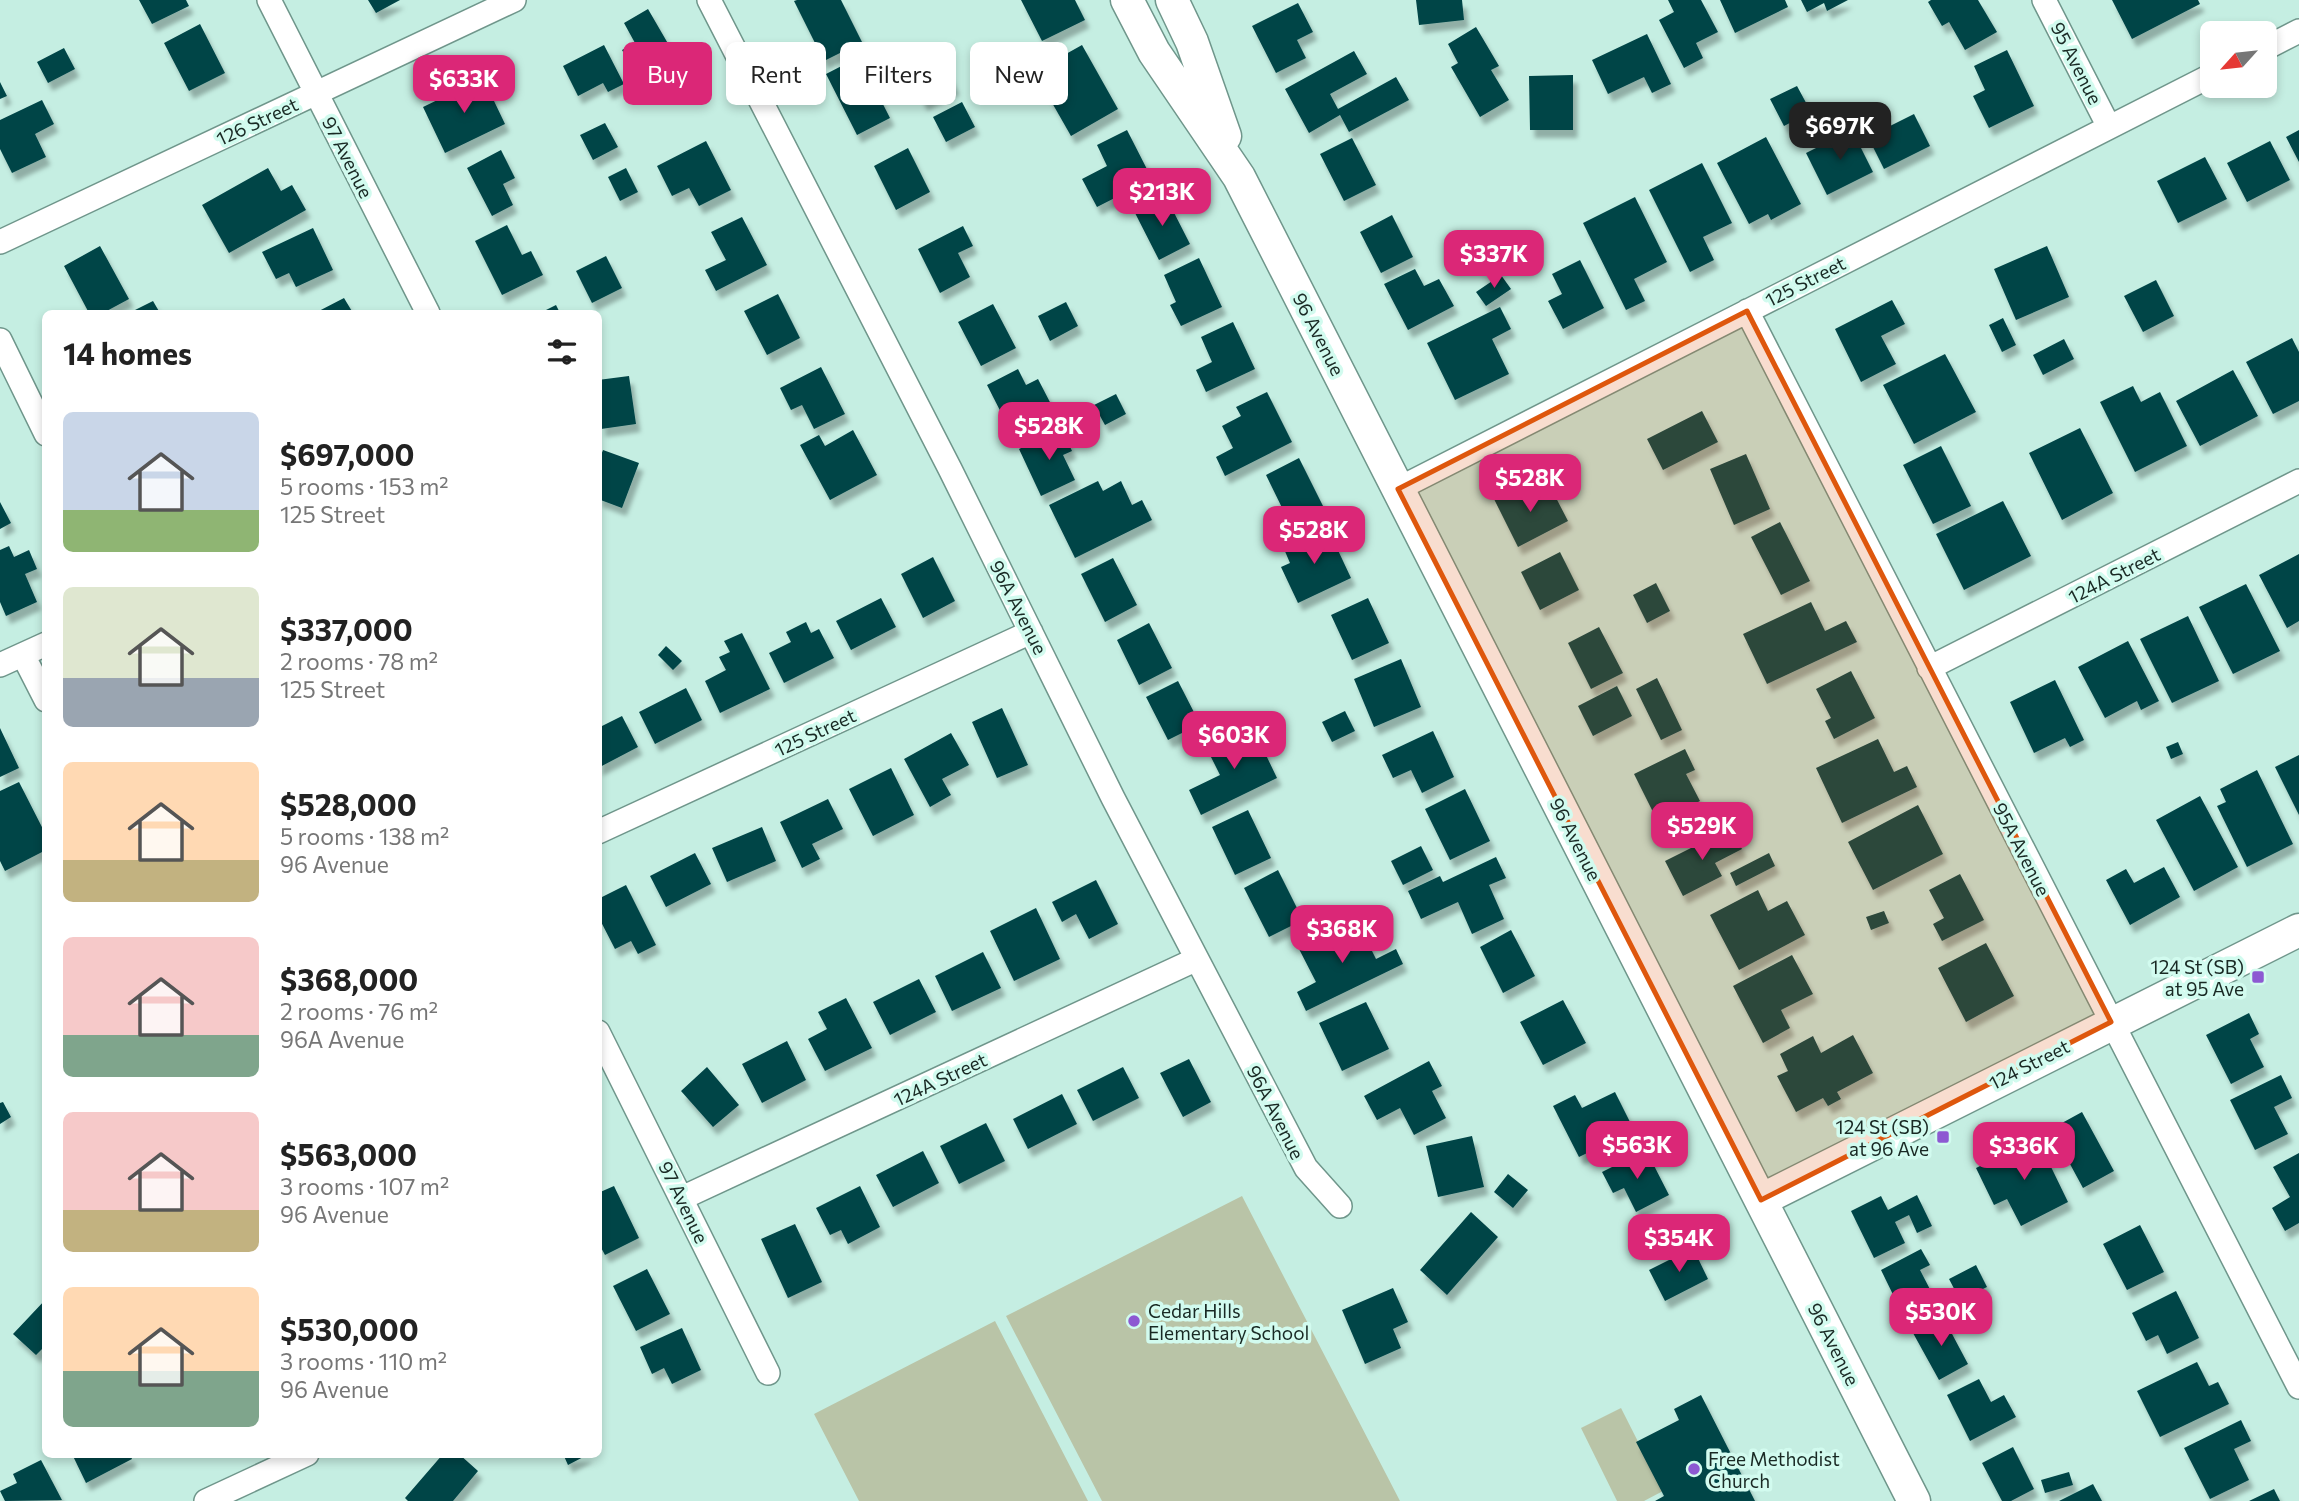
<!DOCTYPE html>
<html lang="en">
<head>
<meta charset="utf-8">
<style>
  :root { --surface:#fff; --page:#f2f2f2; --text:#222; --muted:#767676; --accent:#db2777 }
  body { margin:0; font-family:Commissioner,sans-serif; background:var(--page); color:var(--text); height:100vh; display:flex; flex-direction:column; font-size:26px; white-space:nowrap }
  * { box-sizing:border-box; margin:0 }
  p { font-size:23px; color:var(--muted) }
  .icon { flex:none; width:38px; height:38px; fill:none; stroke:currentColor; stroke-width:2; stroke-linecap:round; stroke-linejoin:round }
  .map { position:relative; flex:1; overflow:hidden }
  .sheet { position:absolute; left:42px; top:310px; width:560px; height:1148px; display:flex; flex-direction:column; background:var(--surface); border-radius:10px; box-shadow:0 4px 10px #0003 }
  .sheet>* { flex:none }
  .top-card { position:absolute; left:623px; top:42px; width:665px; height:63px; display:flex; gap:14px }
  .needle { width:46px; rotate:243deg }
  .fabs { position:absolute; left:2200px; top:21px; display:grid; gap:14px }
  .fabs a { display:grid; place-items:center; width:77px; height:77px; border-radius:10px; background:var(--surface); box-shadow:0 4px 10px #0003; font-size:35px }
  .price { position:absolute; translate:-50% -60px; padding:0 16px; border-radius:14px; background:var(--accent); color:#fff; font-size:23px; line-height:46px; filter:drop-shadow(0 2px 4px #0008) }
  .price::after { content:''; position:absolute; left:50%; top:42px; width:21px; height:16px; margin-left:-10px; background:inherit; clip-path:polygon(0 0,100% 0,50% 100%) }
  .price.active { background:#222; color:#fff }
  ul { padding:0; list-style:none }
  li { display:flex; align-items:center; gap:21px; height:175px; padding:0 21px }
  li span { display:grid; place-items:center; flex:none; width:196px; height:140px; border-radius:10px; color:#555 }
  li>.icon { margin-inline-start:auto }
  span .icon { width:84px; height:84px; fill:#fffc; stroke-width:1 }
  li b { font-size:30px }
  h2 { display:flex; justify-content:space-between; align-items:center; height:84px; padding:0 21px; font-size:30px }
  .tag { padding:0 24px; border-radius:10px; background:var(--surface); box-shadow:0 4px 10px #0003; font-size:24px; line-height:63px }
  .tag.active { background:var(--accent); color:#fff }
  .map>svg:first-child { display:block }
  .green { fill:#b9c4a7 }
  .building { fill:#014447; filter:url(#shadow) }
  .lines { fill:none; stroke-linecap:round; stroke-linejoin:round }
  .street-casing { stroke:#6f968b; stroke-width:26 }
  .secondary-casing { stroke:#6f968b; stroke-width:35 }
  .street { stroke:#fff; stroke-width:23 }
  .secondary { stroke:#fff; stroke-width:32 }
  .marked { fill:#de570d; fill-opacity:0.2; stroke:#de570d; stroke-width:5; stroke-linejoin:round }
  .poi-dot { fill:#8d59d2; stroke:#d2fbef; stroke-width:2.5 }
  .labels { text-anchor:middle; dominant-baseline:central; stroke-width:7; stroke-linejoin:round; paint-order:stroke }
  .street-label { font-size:19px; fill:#192924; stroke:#d2fbef }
  .poi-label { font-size:19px; fill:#192924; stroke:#d2fbef; text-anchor:end }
</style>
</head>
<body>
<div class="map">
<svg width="2299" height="1501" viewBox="0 0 2299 1501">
  <defs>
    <filter id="shadow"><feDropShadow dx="4.5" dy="8" stdDeviation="2" flood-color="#0004"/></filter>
  </defs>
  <rect width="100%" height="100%" fill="#c5eee2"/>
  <path class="green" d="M1242,1196L1400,1501H1102L1006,1316Z
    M995,1321L1088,1501H859L814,1414Z
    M1621,1408L1663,1491L1644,1501H1617L1581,1428Z"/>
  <path class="building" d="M139,0H186L189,6L152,24Z
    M368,0H400L376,13Z
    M797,0H841L862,42L824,61L794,1Z
    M1021,0H1075L1085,20L1042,41Z
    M1416,0H1462L1464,20L1419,25Z
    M1668,0H1701L1718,32L1696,43L1703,58L1684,68L1659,20L1674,12Z
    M1720,0H1785L1788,7L1735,33Z
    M1801,0H1848L1827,11L1824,3L1807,12Z
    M1931,0H1978L1997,32L1965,50L1949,22L1942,26L1928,2Z
    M2112,0H2198L2200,4L2132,39Z
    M1298,3L1313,32L1297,40L1306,58L1276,73L1252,26Z
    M648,9L681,66L644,88L622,50L635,43L624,23Z
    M200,24L225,73L189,91L164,43Z
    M1476,27L1499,66L1491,70L1509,100L1480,117L1451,67L1458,63L1448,44Z
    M1647,34L1671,84L1652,93L1644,77L1608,94L1592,60Z
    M604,45L624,84L608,92L603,83L578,96L563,66Z
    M1082,45L1118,109L1071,136L1039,80L1025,88L1017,75L1029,68L1032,73Z
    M64,48L75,69L48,83L37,62Z
    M2007,50L2034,106L1989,128L1973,96L1985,90L1974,66Z
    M937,51L955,87L923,103L912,80L920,76L913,63Z
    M1354,51L1367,74L1330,94L1338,109L1396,77L1409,100L1349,132L1340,115L1309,133L1285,89Z
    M859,57L890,118L857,135L826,74Z
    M1573,75V130H1530L1529,76Z
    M483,78L505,124L445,153L423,107Z
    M0,82L7,96L0,99Z
    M1797,86L1811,112L1784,126L1770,99Z
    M42,100L54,124L35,134L46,157L12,173L0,149V120Z
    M962,102L975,127L946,142L933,117Z
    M1914,114L1930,146L1884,169L1868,137Z
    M605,123L618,147L593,160L580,135Z
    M1127,130L1152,179L1097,207L1082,179L1107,166L1097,145Z
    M1852,130L1873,172L1827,195L1806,153Z
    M2299,130V162L2286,137Z
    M1766,137L1801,204L1771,220L1768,214L1749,224L1717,163Z
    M1352,138L1376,185L1344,201L1320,154Z
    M706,141L731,190L699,206L689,188L672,196L657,166Z
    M2270,141L2290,180L2247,202L2227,163Z
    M908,148L930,192L896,210L874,166Z
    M501,150L515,178L503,184L513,205L492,216L467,168Z
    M2205,157L2227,199L2178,223L2157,181Z
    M1702,163L1732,223L1703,237L1714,260L1690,272L1649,190Z
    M268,168L281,191L292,185L306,210L229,253L202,205Z
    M626,168L638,192L620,201L608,177Z
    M1165,195L1190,244L1159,260L1134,211Z
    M1635,197L1667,262L1634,279L1645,301L1626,310L1583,223Z
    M1392,215L1413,257L1381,273L1360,232Z
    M742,217L767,265L716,291L705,270L726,260L711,232Z
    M507,225L522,255L531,251L543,275L502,295L475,241Z
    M963,226L973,246L958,253L970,277L940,293L918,249Z
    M313,228L333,270L296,287L289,273L276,279L262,252Z
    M100,246L129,299L103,313H89L64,266Z
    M2047,246L2069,297L2016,320L1994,269Z
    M606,256L622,288L592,303L576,271Z
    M1199,258L1222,307L1181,326L1170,305L1176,302L1164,275Z
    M1580,260L1604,308L1563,329L1548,301L1562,294L1552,274Z
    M1415,269L1424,286L1439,279L1454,306L1408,330L1384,284Z
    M1501,275L1511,289L1486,306L1476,292Z
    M2156,280L2174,316L2143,332L2124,296Z
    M778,294L800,338L767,355L744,311Z
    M344,298L353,313H315Z
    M1892,300L1905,324L1881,336L1896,364L1861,382L1835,329Z
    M153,301L160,313H129Z
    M1066,302L1078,326L1050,341L1038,316Z
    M993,304L1016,348L981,366L958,322Z
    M556,305L560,313H540Z
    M1500,307L1511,329L1492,339L1509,374L1455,400L1427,343Z
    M2003,318L2016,345L2002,352L1989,325Z
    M1233,322L1255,369L1206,392L1196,370L1212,362L1201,337Z
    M2292,338L2299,352V401L2273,414L2246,362Z
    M2064,339L2074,359L2043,375L2033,355Z
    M1945,354L1976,412L1914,444L1883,385Z
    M821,367L845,414L814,429L802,405L791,410L780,388Z
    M1018,369L1026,385L1038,379L1054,410L1011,432L987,385Z
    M2233,370L2258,416L2200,446L2176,401Z
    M629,376L636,424L601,429L598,380Z
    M2133,386L2141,402L2160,392L2187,446L2135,472L2100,402Z
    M1267,392L1292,442L1225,476L1216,457L1233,448L1222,426L1241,416L1236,407Z
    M1116,394L1126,414L1105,425L1094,405Z
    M1702,411L1718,442L1663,470L1647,439Z
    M2080,428L2113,493L2062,520L2029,453Z
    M1062,429L1072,451L1063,455L1075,480L1041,496L1019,449Z
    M853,430L877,475L830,500L800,445L819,435L825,446Z
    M1941,446L1971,506L1933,524L1903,465Z
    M603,450L639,463L622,508L598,499V463Z
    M1746,454L1770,509L1734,525L1710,469Z
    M1299,458L1323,506L1289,522L1266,475Z
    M1098,481L1103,491L1121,481L1132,505L1142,500L1152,520L1075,558L1049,505Z
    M1528,482L1538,500L1553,492L1568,521L1518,547L1494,499Z
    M2003,501L2031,556L1964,590L1936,534Z
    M0,502L11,523L0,529Z
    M1780,522L1810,581L1781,595L1751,537Z
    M1328,529L1351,578L1298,603L1281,567L1290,563L1284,549Z
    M9,546L14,557L29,550L37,569L25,574L37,602L6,616L0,602V550Z
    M1560,552L1579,590L1540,610L1521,572Z
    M2299,554V621L2287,628L2259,575Z
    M933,557L955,601L923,618L901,574Z
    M1113,558L1137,605L1105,622L1081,574Z
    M1656,583L1670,611L1647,623L1633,595Z
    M2246,584L2280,651L2233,674L2199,607Z
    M881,598L896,627L851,650L836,621Z
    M1368,598L1389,643L1352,660L1331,615Z
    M1811,602L1825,631L1846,621L1857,642L1767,684L1743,634Z
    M2188,616L2219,681L2172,703L2140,639Z
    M806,622L811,633L819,629L834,658L784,683L769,653L791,642L786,632Z
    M1149,623L1172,668L1139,685L1117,640Z
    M1599,627L1623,673L1591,689L1568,643Z
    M742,633L770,689L720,713L705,681L726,670L719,657L730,652L724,641Z
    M2128,641L2159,701L2141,710L2137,701L2105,718L2078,667Z
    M666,646L682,661L673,670L658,655Z
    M1401,659L1421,707L1374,727L1354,679Z
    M1851,671L1875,718L1834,739L1825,721L1831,718L1816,689Z
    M1657,678L1682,730L1661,740L1636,689Z
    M2055,680L2084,740L2070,747L2065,738L2034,753L2010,702Z
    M1178,681L1200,724L1168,740L1146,697Z
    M1617,686L1632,716L1593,736L1578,706Z
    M686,688L702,720L655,744L639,712Z
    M1002,708L1028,765L997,778L972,722Z
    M1345,711L1355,731L1332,742L1322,722Z
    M622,716L638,747L598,768V728Z
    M1252,726L1277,778L1201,815L1189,790L1220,775L1207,749Z
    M0,728L19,768L0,777Z
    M1433,731L1454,777L1422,793L1411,770L1393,778L1382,755Z
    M951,733L969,765L942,779L951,795L930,807L904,759Z
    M1878,739L1894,772L1907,766L1917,787L1842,823L1816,768Z
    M2178,742L2183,754L2171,759L2166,747Z
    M1685,749L1695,770L1686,774L1700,801L1658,822L1634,774Z
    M2299,755V815L2275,767Z
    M891,768L914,815L873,836L849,789Z
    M2257,770L2293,844L2247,867L2217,806L2226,802L2220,789Z
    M19,782L46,835V850L5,871L0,861V791Z
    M1465,789L1490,841L1450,860L1425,809Z
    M2200,796L2238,867L2194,891L2156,820Z
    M828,799L843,829L812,844L820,859L802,868L780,822Z
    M1918,805L1943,854L1873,890L1848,842Z
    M1248,810L1271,858L1235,875L1212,827Z
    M762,827L776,861L727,882L712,848Z
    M1731,828L1742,849L1715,863L1722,876L1683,896L1665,861Z
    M1421,846L1433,870L1403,885L1391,861Z
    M695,853L711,884L666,907L650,876Z
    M1769,853L1775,866L1736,886L1730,873Z
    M1496,857L1506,878L1489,885L1504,919L1472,934L1458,902L1421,919L1408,891L1440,876L1443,882Z
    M2164,867L2180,897L2130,925L2106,880L2126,869L2134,883Z
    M1278,870L1303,920L1269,937L1244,888Z
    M1960,874L1984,920L1942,941L1933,924L1944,918L1929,890Z
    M1096,880L1118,924L1089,939L1076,914L1062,922L1052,902Z
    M626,885L656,945L638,954L631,941L615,949L598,916V899Z
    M1758,890L1768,911L1787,901L1805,935L1739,970L1710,915Z
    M1036,908L1060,959L1014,981L990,931Z
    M1884,911L1889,923L1871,930L1866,917Z
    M1357,921L1376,959L1396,949L1403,964L1306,1011L1297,992L1316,982L1299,949Z
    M1511,930L1535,976L1503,993L1480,947Z
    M1986,943L2014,996L1966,1022L1938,968Z
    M983,952L1001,988L952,1011L935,976Z
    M1792,955L1813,994L1781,1010L1790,1028L1763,1043L1733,986Z
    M919,979L936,1012L890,1035L873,1002Z
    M846,998L872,1048L825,1071L808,1039L827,1029L818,1012Z
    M1563,1000L1586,1043L1543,1065L1520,1022Z
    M1366,1002L1389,1049L1342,1071L1319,1023Z
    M2249,1013L2259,1034L2250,1039L2264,1067L2231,1084L2206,1035Z
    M1853,1035L1873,1073L1837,1092L1841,1099L1828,1106L1823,1098L1796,1112L1777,1076L1788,1071L1780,1054L1813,1036L1821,1053Z
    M787,1041L806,1080L762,1103L742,1064Z
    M1189,1059L1211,1102L1183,1117L1160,1073Z
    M1429,1061L1442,1086L1432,1091L1446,1118L1414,1135L1400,1108L1377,1120L1364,1096Z
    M707,1067L739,1105L713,1127L681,1091Z
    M1123,1067L1139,1098L1093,1121L1077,1090Z
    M2281,1075L2292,1098L2274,1107L2288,1134L2255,1150L2230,1100Z
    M1615,1092L1634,1130L1579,1157L1553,1106L1575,1095L1582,1108Z
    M1062,1094L1077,1124L1028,1149L1013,1119Z
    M3,1102L11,1117L0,1124V1103Z
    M2082,1112L2114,1171L2083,1188L2051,1129Z
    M986,1123L1005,1161L959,1184L940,1146Z
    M1472,1136L1484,1187L1438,1197L1426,1146Z
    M2037,1138L2068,1202L2021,1226L2007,1199L1994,1205L1976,1168Z
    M1646,1150L1669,1195L1636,1212L1624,1188L1613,1193L1602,1172Z
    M923,1151L939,1183L893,1207L876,1175Z
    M2299,1153V1223L2285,1231L2272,1208L2290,1197L2273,1167Z
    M1508,1174L1528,1190L1513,1208L1494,1192Z
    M614,1186L639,1238L605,1255L598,1242V1193Z
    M860,1186L880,1227L848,1244L841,1230L830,1235L816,1208Z
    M1917,1195L1932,1226L1917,1233L1909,1215L1895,1222L1905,1243L1874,1258L1851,1211L1881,1196L1888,1210Z
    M1471,1212L1498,1237L1447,1295L1420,1270Z
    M795,1224L822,1282L788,1298L761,1239Z
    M2140,1225L2164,1272L2127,1290L2103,1244Z
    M1693,1248L1708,1279L1665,1301L1649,1270Z
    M1921,1249L1930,1265L1920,1270L1935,1299L1903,1315L1881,1270Z
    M1976,1265L1987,1287L1960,1300L1949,1279Z
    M647,1269L670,1314L636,1331L613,1286Z
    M1393,1288L1408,1322L1393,1329L1401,1348L1365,1364L1342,1310Z
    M2176,1291L2199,1338L2167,1354L2158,1335L2146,1341L2132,1313Z
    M46,1299V1345L36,1355L13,1334Z
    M1943,1317L1968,1364L1939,1380L1913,1333Z
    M682,1328L701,1370L672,1384L664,1368L652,1374L640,1347Z
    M2197,1362L2209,1386L2218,1382L2229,1404L2160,1437L2137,1391Z
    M1979,1379L1991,1402L2004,1395L2016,1417L1970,1441L1947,1395Z
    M1701,1395L1755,1501H1655L1664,1496L1636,1442L1679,1420L1674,1409Z
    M2241,1420L2251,1441L2234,1449L2249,1480L2210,1499L2184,1448Z
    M2013,1447L2034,1489L2011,1501H2002L1982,1463Z
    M72,1454H130L132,1459L86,1483Z
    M443,1454H459L478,1471L453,1501H408L405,1498Z
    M563,1454H589L568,1465Z
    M41,1460L62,1500L5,1501L0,1491L17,1483L13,1474Z
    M2069,1472L2073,1485L2045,1493L2041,1480Z
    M2093,1484L2102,1501H2059Z
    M2274,1489L2280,1501H2249Z"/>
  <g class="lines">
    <g class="street-casing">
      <path id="street" d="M269,0L428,313
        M709,0L950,469L1113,798L1306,1168L1340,1206
        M2044,0L2109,127
        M2264,49L2299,31
        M0,242L514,0
        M1747,311L2299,1387
        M0,340L46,434
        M1398,489L2212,75
        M23,655L46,700
        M0,665L46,644
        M1929,668L2299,481
        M598,832L1031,632
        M598,1032L768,1373
        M682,1198L1197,959
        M206,1501L307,1454"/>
    </g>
    <g class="secondary-casing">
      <path id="secondary" d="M1127,0L1154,52L1239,177L1914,1501
        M1172,0L1192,42L1225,136
        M1761,1200L2299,930"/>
    </g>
    <use href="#street" class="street"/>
    <use href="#secondary" class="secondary"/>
  </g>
  <path class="marked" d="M1747,311L2111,1022L1761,1200L1398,489Z"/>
  <g class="poi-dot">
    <rect x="2251" y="970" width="14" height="14" rx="3.5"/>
    <rect x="1936" y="1130" width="14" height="14" rx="3.5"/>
    <circle cx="1134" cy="1321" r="7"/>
    <circle cx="1694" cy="1469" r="7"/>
  </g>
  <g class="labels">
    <g class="street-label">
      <text transform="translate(2077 63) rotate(63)">95 Avenue</text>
      <text transform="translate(257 121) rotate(-25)">126 Street</text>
      <text transform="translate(348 157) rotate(63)">97 Avenue</text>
      <text transform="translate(1805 281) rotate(-27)">125 Street</text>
      <text transform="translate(1319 334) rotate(63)">96 Avenue</text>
      <text transform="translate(2114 575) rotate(-27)">124A Street</text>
      <text transform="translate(1019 607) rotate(63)">96A Avenue</text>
      <text transform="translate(815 732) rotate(-25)">125 Street</text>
      <text transform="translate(1576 839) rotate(63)">96 Avenue</text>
      <text transform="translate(2022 849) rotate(63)">95A Avenue</text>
      <text transform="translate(2029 1064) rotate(-27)">124 Street</text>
      <text transform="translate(940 1079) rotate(-25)">124A Street</text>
      <text transform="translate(1276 1112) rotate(63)">96A Avenue</text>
      <text transform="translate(684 1202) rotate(64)">97 Avenue</text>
      <text transform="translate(1834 1344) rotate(63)">96 Avenue</text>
    </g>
    <g class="poi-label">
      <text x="2244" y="966">124 St (SB)<tspan x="2244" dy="22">at 95 Ave</tspan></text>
      <text x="1929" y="1126">124 St (SB)<tspan x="1929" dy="22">at 96 Ave</tspan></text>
      <text x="1148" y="1310" text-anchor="start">Cedar Hills<tspan x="1148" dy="22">Elementary School</tspan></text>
      <text x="1708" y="1458" text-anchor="start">Free Methodist<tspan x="1708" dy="22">Church</tspan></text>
    </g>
  </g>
</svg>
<div class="fabs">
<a><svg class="needle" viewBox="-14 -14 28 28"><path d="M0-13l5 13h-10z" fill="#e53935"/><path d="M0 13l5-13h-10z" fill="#767676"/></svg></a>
</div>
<b class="price" style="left:464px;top:115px">$633K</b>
<b class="price active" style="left:1840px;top:162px">$697K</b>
<b class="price" style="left:1162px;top:228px">$213K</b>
<b class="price" style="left:1494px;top:290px">$337K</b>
<b class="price" style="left:1049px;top:462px">$528K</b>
<b class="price" style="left:1530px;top:514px">$528K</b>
<b class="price" style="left:1314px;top:566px">$528K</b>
<b class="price" style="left:1234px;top:771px">$603K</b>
<b class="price" style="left:1702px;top:862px">$529K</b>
<b class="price" style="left:1342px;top:965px">$368K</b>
<b class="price" style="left:1637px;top:1181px">$563K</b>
<b class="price" style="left:2024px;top:1182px">$336K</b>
<b class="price" style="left:1679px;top:1274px">$354K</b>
<b class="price" style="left:1941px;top:1348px">$530K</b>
<div class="top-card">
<a class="tag active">Buy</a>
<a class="tag">Rent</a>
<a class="tag">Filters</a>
<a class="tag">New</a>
</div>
<section class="sheet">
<h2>14 homes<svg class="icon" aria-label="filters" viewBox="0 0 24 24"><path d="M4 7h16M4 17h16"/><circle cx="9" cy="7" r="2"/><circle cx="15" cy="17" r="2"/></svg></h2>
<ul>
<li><span style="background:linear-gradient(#c9d6e8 70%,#8fb573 0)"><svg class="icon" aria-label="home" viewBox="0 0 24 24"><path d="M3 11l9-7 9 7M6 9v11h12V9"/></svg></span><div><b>$697,000</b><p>5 rooms · 153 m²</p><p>125 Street</p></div></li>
<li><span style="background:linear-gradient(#dfe7d0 65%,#9aa5b1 0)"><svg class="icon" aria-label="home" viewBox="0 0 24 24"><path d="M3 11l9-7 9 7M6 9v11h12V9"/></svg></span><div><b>$337,000</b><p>2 rooms · 78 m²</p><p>125 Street</p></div></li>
<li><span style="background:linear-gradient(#ffd9b3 70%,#c2b280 0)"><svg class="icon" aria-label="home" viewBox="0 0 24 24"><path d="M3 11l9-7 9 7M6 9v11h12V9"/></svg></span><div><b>$528,000</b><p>5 rooms · 138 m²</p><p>96 Avenue</p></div></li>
<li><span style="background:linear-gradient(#f6c9c9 70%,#7fa58c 0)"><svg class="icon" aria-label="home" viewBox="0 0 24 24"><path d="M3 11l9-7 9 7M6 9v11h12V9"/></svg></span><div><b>$368,000</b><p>2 rooms · 76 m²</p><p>96A Avenue</p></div></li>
<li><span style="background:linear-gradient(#f6c9c9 70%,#c2b280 0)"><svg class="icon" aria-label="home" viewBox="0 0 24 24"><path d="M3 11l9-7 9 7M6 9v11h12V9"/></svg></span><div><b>$563,000</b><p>3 rooms · 107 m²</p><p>96 Avenue</p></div></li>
<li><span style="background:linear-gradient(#ffd9b3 60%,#7fa58c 0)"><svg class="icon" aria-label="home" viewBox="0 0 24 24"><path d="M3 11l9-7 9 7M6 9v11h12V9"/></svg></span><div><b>$530,000</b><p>3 rooms · 110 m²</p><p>96 Avenue</p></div></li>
</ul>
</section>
</div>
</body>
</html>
